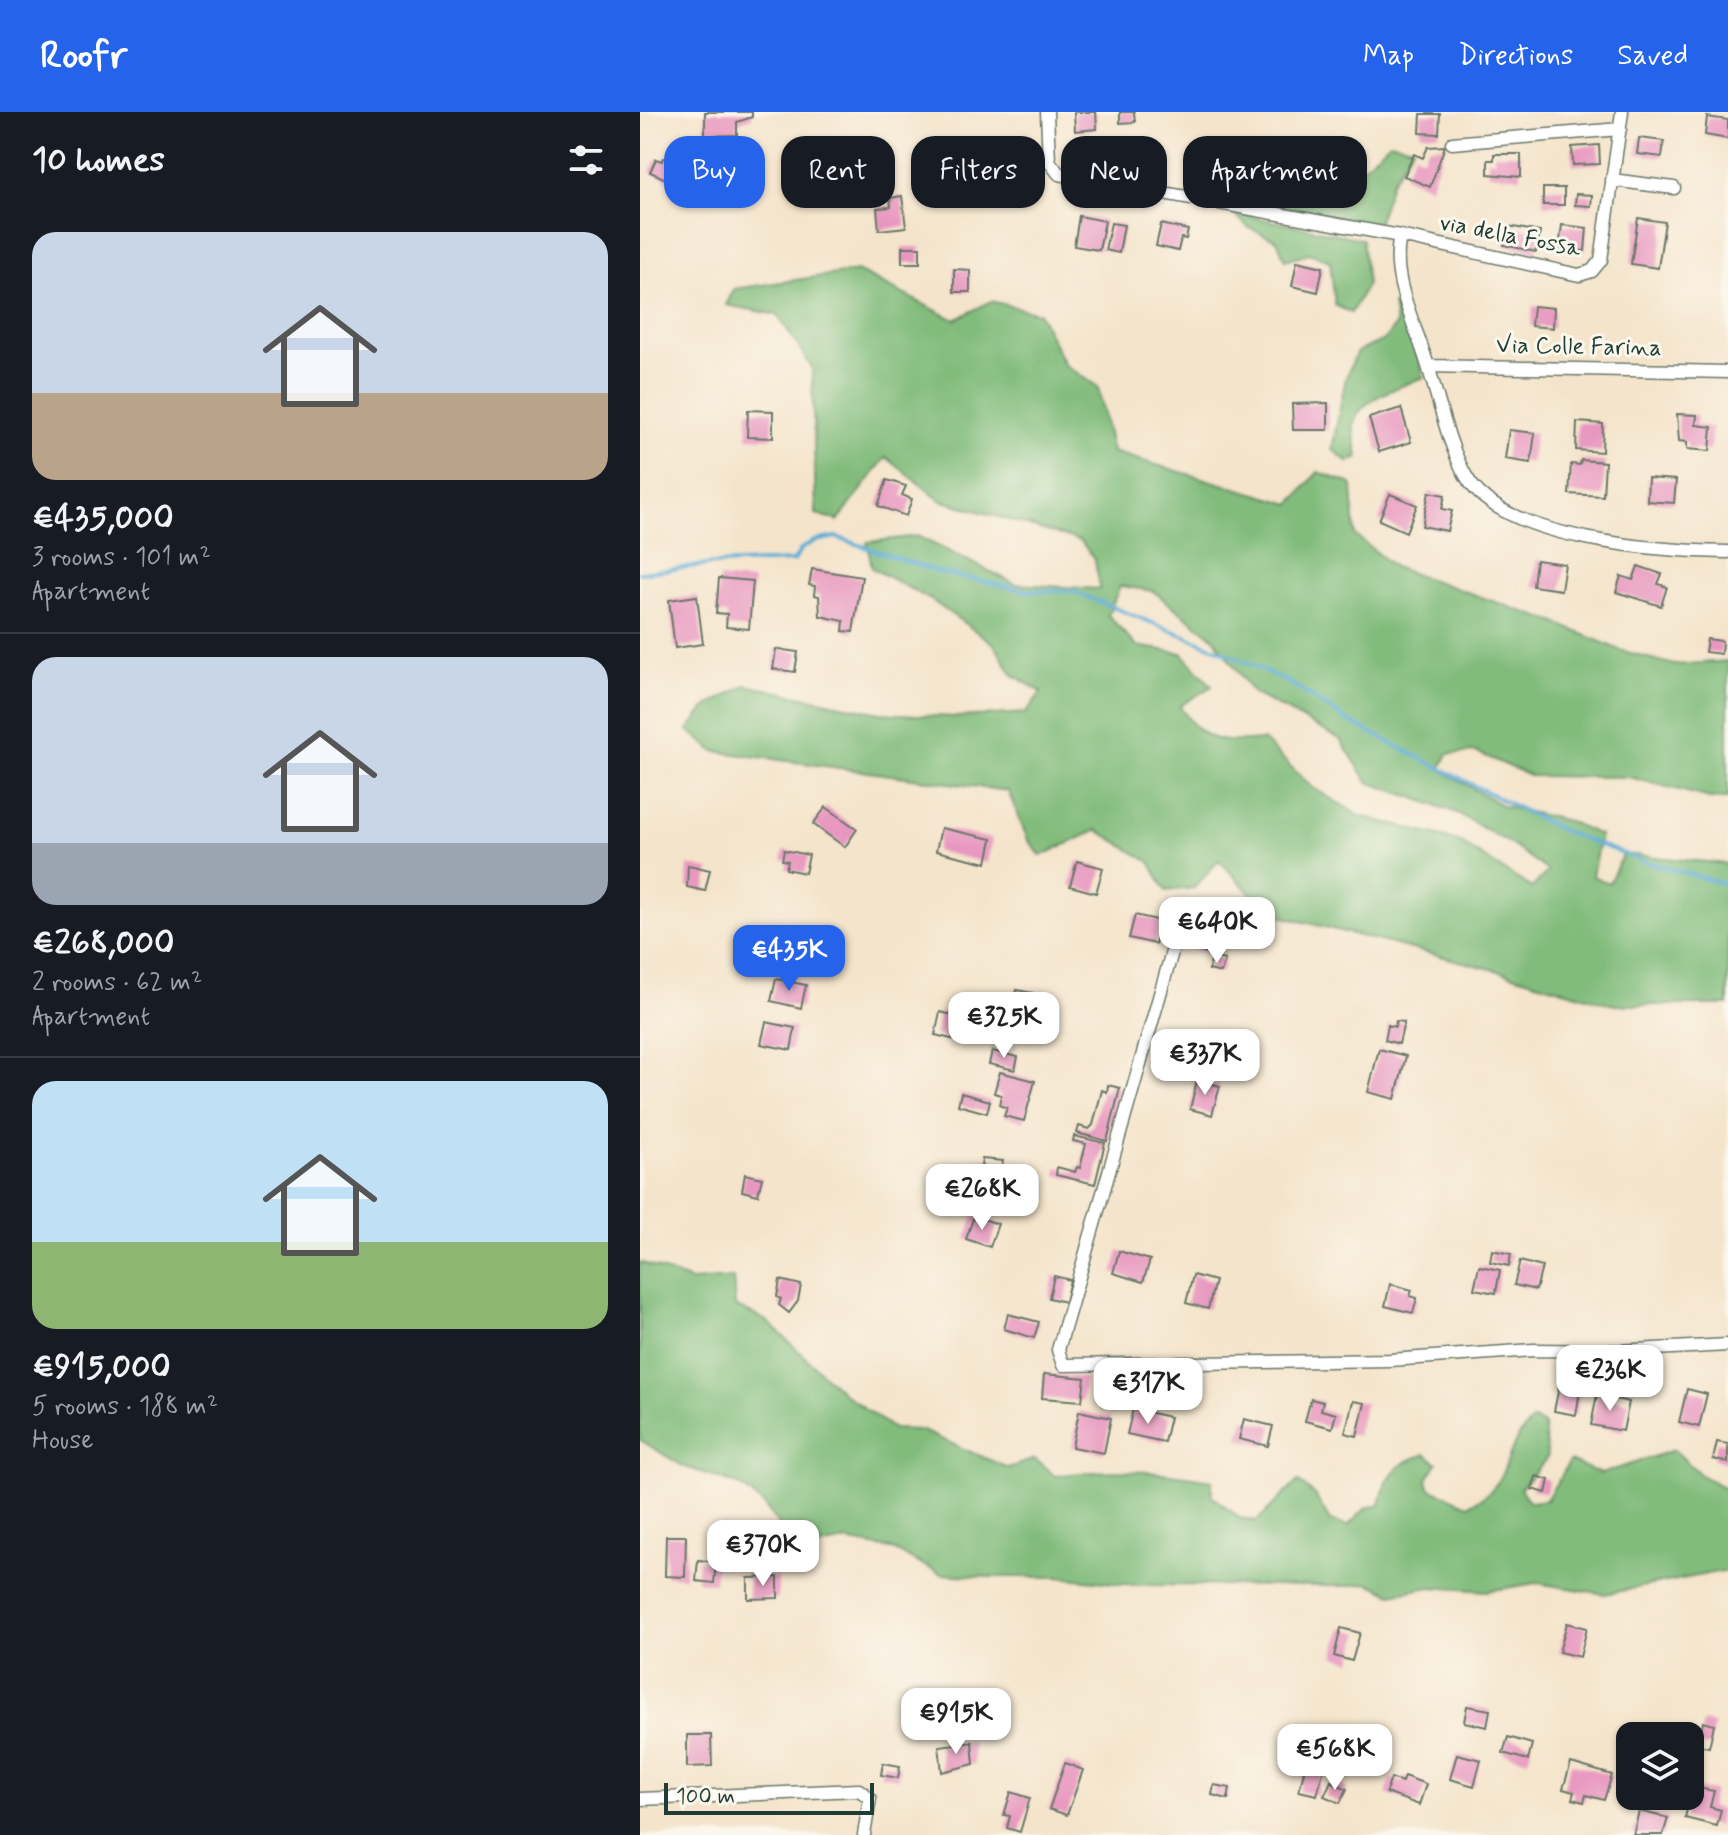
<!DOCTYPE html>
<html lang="en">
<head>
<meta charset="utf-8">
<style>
  :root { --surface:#171b24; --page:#20242c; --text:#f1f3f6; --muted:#9ea1a6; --line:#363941; --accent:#2563eb }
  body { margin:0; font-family:Mynerve,sans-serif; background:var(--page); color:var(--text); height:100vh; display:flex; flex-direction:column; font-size:30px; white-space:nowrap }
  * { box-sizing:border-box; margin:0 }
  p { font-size:26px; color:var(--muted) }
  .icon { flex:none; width:44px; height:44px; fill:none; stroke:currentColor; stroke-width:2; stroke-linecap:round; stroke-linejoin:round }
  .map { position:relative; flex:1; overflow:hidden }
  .drawer { display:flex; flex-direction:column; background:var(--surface); width:640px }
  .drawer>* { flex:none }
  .top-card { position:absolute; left:24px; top:24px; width:760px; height:72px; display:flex; gap:16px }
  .tools { position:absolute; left:976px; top:1610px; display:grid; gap:16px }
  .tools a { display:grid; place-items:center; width:88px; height:88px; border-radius:16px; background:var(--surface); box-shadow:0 2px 6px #0004; font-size:40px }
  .scale { position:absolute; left:24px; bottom:20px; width:210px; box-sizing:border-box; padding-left:8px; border:4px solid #1f3d34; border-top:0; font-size:22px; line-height:28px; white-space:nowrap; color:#1f3d34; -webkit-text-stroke:6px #fbf7ec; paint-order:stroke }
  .price { position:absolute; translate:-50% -68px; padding:0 18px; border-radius:16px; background:#fff; color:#222; font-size:26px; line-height:52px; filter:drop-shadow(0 2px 4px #0008) }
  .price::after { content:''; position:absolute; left:50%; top:48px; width:24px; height:18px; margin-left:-12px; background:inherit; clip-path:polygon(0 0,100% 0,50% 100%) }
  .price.active { background:var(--accent); color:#fff }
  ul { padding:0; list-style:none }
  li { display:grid; align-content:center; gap:16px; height:424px; padding:0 32px }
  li+li { border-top:2px solid var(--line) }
  li span { display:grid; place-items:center; height:248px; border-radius:24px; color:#555 }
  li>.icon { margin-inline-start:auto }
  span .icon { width:144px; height:144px; fill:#fffc; stroke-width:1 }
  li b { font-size:34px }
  h2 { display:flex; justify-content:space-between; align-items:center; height:96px; padding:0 32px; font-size:34px }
  .pill { padding:0 28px; border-radius:24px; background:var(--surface); box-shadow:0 2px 6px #0004; font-size:28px; line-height:72px }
  .pill.active { background:var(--accent); color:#fff }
  header { display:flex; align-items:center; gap:48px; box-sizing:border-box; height:112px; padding:0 40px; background:var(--accent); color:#fff }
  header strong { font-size:38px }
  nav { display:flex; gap:44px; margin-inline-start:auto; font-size:28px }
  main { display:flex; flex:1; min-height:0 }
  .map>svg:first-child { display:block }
  .forest { fill:#81bc7b; stroke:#507c58; stroke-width:2; fill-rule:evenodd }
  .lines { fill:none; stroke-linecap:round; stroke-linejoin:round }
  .stream { stroke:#5bacd6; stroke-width:4 }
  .building { fill:#e898c0 }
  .minor-casing { stroke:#6a7769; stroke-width:15 }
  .minor { stroke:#fff; stroke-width:12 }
  .labels { text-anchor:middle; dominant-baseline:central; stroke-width:6; stroke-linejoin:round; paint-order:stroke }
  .street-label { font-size:24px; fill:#1f3d34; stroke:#fbf7ec }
</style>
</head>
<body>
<header>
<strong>Roofr</strong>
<nav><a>Map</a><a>Directions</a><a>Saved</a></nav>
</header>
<main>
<section class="drawer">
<h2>10 homes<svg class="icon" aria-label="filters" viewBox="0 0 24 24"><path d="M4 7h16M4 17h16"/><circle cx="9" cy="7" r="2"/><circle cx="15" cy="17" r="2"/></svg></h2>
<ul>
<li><span style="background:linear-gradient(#c9d6e8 65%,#b9a48a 0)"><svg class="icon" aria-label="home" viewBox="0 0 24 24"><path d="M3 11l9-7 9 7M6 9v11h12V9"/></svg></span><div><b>€435,000</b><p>3 rooms · 101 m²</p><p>Apartment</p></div></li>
<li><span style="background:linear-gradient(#c9d6e8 75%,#9aa5b1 0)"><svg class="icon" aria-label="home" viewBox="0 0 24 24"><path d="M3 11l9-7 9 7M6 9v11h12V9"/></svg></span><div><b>€268,000</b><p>2 rooms · 62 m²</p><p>Apartment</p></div></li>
<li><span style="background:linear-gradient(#bfe0f5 65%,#8fb573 0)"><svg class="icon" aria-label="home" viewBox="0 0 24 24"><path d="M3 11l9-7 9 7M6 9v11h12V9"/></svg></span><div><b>€915,000</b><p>5 rooms · 188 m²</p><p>House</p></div></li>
</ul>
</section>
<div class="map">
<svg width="1088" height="1723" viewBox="0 0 1088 1723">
  <rect width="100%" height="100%" fill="#fbf7ec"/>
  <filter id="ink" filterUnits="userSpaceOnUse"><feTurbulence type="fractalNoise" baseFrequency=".0125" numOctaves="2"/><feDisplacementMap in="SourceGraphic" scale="16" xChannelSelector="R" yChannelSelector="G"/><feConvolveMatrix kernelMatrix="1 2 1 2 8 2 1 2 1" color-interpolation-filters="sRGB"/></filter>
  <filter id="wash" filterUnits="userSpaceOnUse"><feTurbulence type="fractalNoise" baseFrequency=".006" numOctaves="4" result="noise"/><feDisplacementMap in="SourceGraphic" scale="32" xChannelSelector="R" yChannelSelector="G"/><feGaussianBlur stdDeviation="1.8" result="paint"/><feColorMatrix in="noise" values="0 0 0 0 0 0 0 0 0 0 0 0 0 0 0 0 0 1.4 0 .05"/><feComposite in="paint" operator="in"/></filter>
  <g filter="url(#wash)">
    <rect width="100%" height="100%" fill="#f4e4cb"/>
    <path class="forest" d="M750,30L773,35L751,71L736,115L595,90L594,84L613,74L636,78L677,61L710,67Z
      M593,101L722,127L727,172L711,201L695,193L690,149L669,141L645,148L637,128L609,116Z
      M217,159L315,208L351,189L399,201L424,252L458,275L472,340L651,392L678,360L712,372L715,423L754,455L914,510L980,538L1034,553L1088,549V686H1070L989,665L891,664L836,640L808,642L800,657L863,694L928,709L960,723L952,764L969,771L983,742L1088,752V893H974L863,860L629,801L579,748L554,776L526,779L510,750L457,718L401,744L388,728L368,679L74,639L48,618L66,595L106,573L240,601L316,605L386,601L401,580L372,562L354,532L291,488L232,456L227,430L277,424L376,472L460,477L455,449L441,429L300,388L246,345L198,409L176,402L172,256L138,203L86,193L94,177ZM480,474L513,479L574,526L613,581L700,627L728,670L815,700L869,731L908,759L892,776L818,729L720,704L672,675L623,628C583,631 562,632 540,594L572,574L542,541L496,534L468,503Z
      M753,192L762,193L784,265C762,275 720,284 714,312C712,321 717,335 718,345L708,350L692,337L706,265L717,240L744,228L756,213Z
      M0,1150L51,1169L93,1166L95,1194L127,1209L202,1280L253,1317L280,1318L368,1356L395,1347L415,1364C468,1356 519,1358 572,1368V1384L600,1406L617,1409L658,1369L674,1382L690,1409L708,1414L726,1396L740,1393C746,1361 757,1351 786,1342L797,1351L787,1367L789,1376L828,1393C875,1374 858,1339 893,1308L904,1313L907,1346L880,1377L890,1390L906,1388L930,1349L961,1362L1034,1338L1062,1364L1085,1376L1088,1375V1458L965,1482L897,1471L846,1479L790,1475L752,1482L729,1471L704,1474L493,1473L418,1465H351L301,1462L251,1437L205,1429L157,1439L123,1392L99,1373L43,1354L0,1328Z"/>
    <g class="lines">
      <path class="stream" d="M0,461L75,452L154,449L161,437L175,429L196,425L298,460L388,479H432L578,537L650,571L708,609L925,720L1003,749L1088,773"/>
    </g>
    <g id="blocks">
      <path class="building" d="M65,0H112V5L97,10V23L65,24Z
        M434,0H456L457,17L435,19Z
        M480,0H494L495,10L480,11Z
        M781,2H800L799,22L780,21Z
        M1067,5L1088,8V27L1065,23Z
        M999,26L1024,29L1022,45L997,42Z
        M959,33L960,52L933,53L932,35Z
        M488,34L504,38L499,56L483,51Z
        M805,34L790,75L764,64L774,42L783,46L788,35Z
        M854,42H881V65L848,62V48H854Z
        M24,46L49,57L42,74L10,60L16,47L22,49Z
        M461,48L480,50L478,62L460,60Z
        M903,76H924V93H903Z
        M936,82L952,83L951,94L935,93Z
        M262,84L266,115L239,118L237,96L251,95L250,86Z
        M439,104L465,109L459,138L434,134Z
        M998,106L1025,110L1018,156L991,152Z
        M471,111L484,113L479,141L465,138Z
        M521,112L548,118L546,127L541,126L538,139L516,134Z
        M922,113L947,116L945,139L919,137Z
        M868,114L900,120L896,140L864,133Z
        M262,135H280V151H262Z
        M657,149L683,155L678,180L652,174Z
        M314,157L330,158V180H314Z
        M893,194L914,196L913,216L891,214Z
        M688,291V318H653L652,292Z
        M761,296L771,330L739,340L729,306Z
        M108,298L133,299V326L107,325Z
        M1037,302L1057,303L1056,313L1072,315L1070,339L1047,337V330L1039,329Z
        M937,310L963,312L962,340L936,338Z
        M869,318L895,321L891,351L865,347Z
        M941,348L965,350L963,384L929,382L931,352L940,353Z
        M1008,366L1036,368L1034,391L1007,389Z
        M247,368L266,374L262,383L272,387L266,404L238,394Z
        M789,380L805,383L802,397L812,399L807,419L782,414Z
        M750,382L777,393L766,420L739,408Z
        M896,448L925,452L921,478L893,474Z
        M998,454L1022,462L1018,472L1027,475L1021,494L976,480L981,464L993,468Z
        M172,457L222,465L213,520L203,519L204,509L180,504L179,484L174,483L175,474L169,473Z
        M79,466L113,469L109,517L86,515L87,502L76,501Z
        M57,484L63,532L35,536L29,488Z
        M1067,527L1082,529L1081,542L1065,540Z
        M136,537L158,540L155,560L133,557Z
        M186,695L217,717L205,735L173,712Z
        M301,716L352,727L347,751L296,739Z
        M144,738L169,743L165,761L146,757L148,749L142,748Z
        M437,749L463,756L456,781L430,774Z
        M48,753L70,758L65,779L47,775Z
        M551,801L581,810L572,843L541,834Z
        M495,803L521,809L515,832L489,826Z
        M572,845L585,848L581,861L569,858Z
        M136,867L166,873L161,896L131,889Z
        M377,878L393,881L391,893L374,889Z
        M300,900L337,909L332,932L295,923Z
        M756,909L764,910L759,932L745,928L748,913L755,915Z
        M126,910L155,916L151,938L121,932Z
        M739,937L766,944L755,987L728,980Z
        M352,939L378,945L375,958L349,952Z
        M360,960L395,969L384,1009L364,1004L367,996L359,993L361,983L354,981Z
        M557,968L580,974L572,1003L550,997Z
        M468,973L480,976L467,1029L437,1021L439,1014L449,1017L453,1013L462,978L467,980Z
        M321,981L350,989L347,1001L318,993Z
        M434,1024L465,1031L455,1072L416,1063L417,1055L435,1060L437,1055L440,1056L446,1032L433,1029Z
        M342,1047L363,1049L360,1063L341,1054Z
        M105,1062L122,1066L118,1083L102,1079Z
        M334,1104L358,1112L350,1135L326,1127Z
        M852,1138L871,1142L869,1154L850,1150Z
        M479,1139L510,1148L503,1170L473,1161Z
        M880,1149L902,1155L896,1178L874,1173Z
        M839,1154L860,1158L856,1181L834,1177Z
        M553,1163L575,1169L568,1197L546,1191Z
        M414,1164L430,1168L425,1190L409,1186Z
        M140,1168L161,1173L158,1189L149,1201L139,1193L141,1187L137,1185Z
        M750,1172L772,1178L770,1184L777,1186L773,1201L745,1194Z
        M368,1202L399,1210L394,1226L364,1217Z
        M404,1262L445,1266L442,1289L402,1286Z
        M919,1275L940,1279L936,1303L914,1299Z
        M1047,1277L1067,1282L1059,1315L1039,1310Z
        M957,1283L989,1290L983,1319L951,1313Z
        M671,1287L683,1290L681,1298L696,1302L692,1316L665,1309Z
        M713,1289L725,1291L717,1324L705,1321Z
        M493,1297L530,1305L524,1330L487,1322Z
        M439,1299L471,1306L464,1341L432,1335Z
        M604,1307L633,1314L628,1334L599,1327Z
        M1077,1330L1088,1332V1351L1073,1347Z
        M896,1364L909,1368L906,1381L892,1377Z
        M26,1424H46L45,1465L25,1464Z
        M58,1448L76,1450L74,1471L56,1469Z
        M138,1465V1486L108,1487V1466Z
        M927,1511L947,1516L940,1545L919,1540Z
        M701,1516L720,1521L712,1549L694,1544Z
        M827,1594L850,1598L847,1615L824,1610Z
        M1063,1610L1074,1613L1069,1635L1058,1633Z
        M1007,1614L1027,1619L1026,1624H1004Z
        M47,1623H71L72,1654L47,1655Z
        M868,1625L892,1632L888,1648L863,1641Z
        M332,1630L334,1652L302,1660L299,1634Z
        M817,1642L841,1648L834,1674L810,1667Z
        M243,1651L260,1654L258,1666L241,1663Z
        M425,1651L443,1658L427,1703L409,1697Z
        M666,1651L684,1656L677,1683L659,1679Z
        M931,1651L972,1663L964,1688L946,1683L944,1690L932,1687L934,1680L923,1677Z
        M764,1664L786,1672L779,1693L746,1681L751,1666L762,1670Z
        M691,1669L707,1677L700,1691L684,1684Z
        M574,1673L590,1676L588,1687L572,1683Z
        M1052,1675L1074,1679L1070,1695L1081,1698L1077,1714L1045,1706Z
        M371,1680L390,1686L380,1720L367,1716L370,1704L364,1703Z
        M999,1699L1028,1706L1023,1723H993Z"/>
    </g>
  </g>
  <g filter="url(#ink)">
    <use href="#blocks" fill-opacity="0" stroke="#6a7769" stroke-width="2"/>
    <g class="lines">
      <g class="minor-casing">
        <path id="minor" d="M407,0L409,49L419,62L760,124L939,163L952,159L961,148L982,0
          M812,31L980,17
          M972,68L1034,76
          M760,124C750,165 774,209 786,248C798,283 809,339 829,369C869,429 1022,439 1088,440
          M788,254L1088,260
          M532,840L418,1238L423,1253L750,1248L894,1238L977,1239L1088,1233
          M0,1687L219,1678L230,1686L224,1723"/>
      </g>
      <use href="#minor" class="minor"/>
    </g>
  </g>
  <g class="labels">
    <g class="street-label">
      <text transform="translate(870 124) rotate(11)">via della Fossa</text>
      <text transform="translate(939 235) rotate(1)">Via Colle Farina</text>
    </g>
  </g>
</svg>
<div class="tools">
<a><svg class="icon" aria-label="layers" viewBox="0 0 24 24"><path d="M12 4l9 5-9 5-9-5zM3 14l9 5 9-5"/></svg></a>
</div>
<div class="scale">100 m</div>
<b class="price" style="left:577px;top:853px">€640K</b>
<b class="price active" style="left:149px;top:881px">€435K</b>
<b class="price" style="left:364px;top:948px">€325K</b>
<b class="price" style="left:565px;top:985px">€337K</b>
<b class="price" style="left:342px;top:1120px">€268K</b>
<b class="price" style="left:970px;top:1301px">€236K</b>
<b class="price" style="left:508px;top:1314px">€317K</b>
<b class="price" style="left:123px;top:1476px">€370K</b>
<b class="price" style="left:316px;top:1644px">€915K</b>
<b class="price" style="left:695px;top:1680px">€568K</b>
<div class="top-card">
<a class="pill active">Buy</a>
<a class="pill">Rent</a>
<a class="pill">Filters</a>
<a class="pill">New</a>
<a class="pill">Apartment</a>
</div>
</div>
</main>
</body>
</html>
